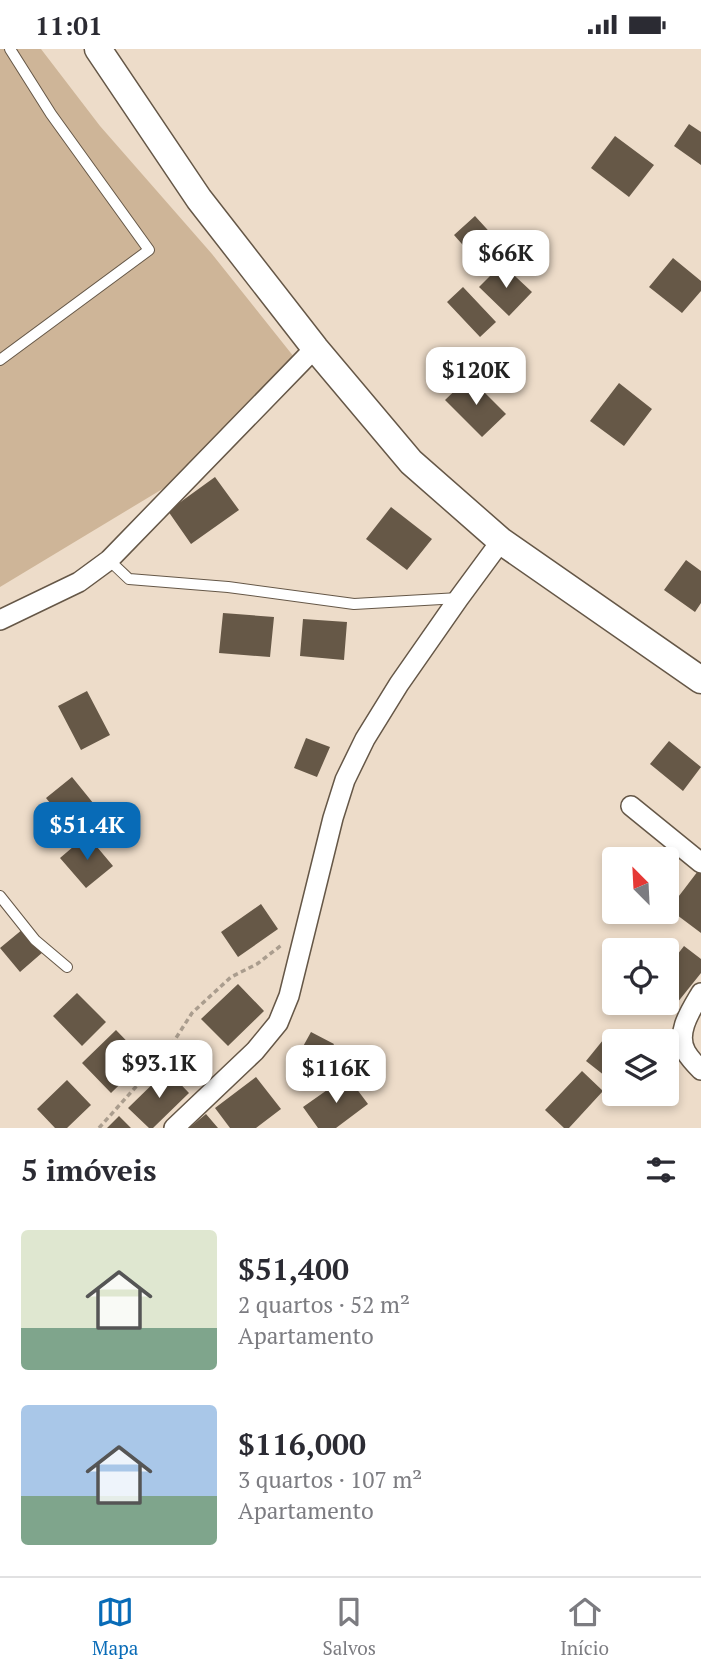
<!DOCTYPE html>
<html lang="pt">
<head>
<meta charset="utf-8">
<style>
  :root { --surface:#fff; --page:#f7f7f7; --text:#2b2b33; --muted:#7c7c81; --line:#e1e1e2; --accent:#086bb7 }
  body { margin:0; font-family:"PT Serif",serif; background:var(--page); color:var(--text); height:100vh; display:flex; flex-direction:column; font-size:26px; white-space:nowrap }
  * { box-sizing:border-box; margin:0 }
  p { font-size:23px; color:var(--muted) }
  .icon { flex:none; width:38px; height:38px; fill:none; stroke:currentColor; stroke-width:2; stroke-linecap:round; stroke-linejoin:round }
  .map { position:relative; height:1079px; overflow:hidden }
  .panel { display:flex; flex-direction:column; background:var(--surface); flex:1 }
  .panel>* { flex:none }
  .needle { width:46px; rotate:336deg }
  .fabs { position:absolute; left:602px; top:798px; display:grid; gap:14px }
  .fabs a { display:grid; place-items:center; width:77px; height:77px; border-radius:7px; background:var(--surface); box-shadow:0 4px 10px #0003; font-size:35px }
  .price { position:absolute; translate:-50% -60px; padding:0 16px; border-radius:14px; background:#fff; color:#222; font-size:23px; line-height:46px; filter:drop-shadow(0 2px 4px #0008) }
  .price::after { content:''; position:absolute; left:50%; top:42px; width:21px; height:16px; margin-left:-10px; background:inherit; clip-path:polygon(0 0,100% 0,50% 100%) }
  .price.selected { background:var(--accent); color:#fff }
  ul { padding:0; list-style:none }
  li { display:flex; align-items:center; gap:21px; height:175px; padding:0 21px }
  li span { display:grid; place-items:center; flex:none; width:196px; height:140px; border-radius:7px; color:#555 }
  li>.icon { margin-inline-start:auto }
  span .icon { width:84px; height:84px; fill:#fffc; stroke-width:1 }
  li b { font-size:30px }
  h2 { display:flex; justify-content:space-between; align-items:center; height:84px; padding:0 21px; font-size:30px }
  .status { display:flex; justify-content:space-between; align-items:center; height:49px; padding:0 35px; background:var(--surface); direction:ltr }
  .status svg { height:19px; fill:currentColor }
  .tab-bar { display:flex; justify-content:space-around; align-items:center; height:98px; border-top:2px solid var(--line); background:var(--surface); font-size:19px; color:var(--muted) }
  .tab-bar a { display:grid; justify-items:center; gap:4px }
  .tab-bar .selected { color:var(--accent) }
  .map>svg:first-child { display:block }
  .green { fill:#ceb598 }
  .building { fill:#665847 }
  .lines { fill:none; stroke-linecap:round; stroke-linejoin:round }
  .lane-casing { stroke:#655747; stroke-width:12 }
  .street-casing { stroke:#655747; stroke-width:22 }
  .secondary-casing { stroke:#655747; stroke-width:29 }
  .path { stroke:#aa9d8e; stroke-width:3.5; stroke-dasharray:5 3.5; stroke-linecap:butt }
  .lane { stroke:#fff; stroke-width:10 }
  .street { stroke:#fff; stroke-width:19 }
  .secondary { stroke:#fff; stroke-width:26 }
</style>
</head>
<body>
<div class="status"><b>11:01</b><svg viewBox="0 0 49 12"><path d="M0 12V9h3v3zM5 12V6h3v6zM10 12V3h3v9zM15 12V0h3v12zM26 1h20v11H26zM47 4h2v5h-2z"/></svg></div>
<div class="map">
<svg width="701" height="1079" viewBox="0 0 701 1079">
  <rect width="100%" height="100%" fill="#eddcc9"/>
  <path class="green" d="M0,0H41L100,77L212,205L294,308L179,430L0,538Z"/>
  <path class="building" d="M689,75L701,83V116L674,97Z
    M615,87L654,116L629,148L591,119Z
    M475,167L506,201L484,220L454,186Z
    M673,209L701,232V242L682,264L649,238Z
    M502,215L532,243L509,267L479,238Z
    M463,238L496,273L480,288L447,253Z
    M469,328L506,365L482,388L445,351Z
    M619,334L652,360L624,397L590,372Z
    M215,428L239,461L191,495L168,462Z
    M391,458L432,490L407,521L366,490Z
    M686,511L701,522V554L695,563L664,541Z
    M223,564L274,568L270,608L219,604Z
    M303,570L347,573L344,611L300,607Z
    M87,642L110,686L81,701L58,657Z
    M306,689L330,698L317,728L294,719Z
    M669,692L701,718L683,742L650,715Z
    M72,728L102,765L76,786L46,749Z
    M87,786L113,817L86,839L60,809Z
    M698,822L701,824V884L669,860Z
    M261,855L278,880L238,908L221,883Z
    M23,880L43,903L20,923L0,899Z
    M684,897L701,910V924L677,954L667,947V919Z
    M238,935L264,962L228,997L201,970Z
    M77,944L106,973L82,997L53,967Z
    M612,980L628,992H614V1034L586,1012Z
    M116,981L145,1011L111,1044L82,1014Z
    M311,983L334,995L319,1025L295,1012Z
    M167,1021L189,1044L153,1079H149L128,1059Z
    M582,1022L603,1042L569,1079H564L545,1061Z
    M347,1027L368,1055L336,1079H318L303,1058Z
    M256,1028L281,1060L256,1079H230L215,1059Z
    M67,1031L91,1056L67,1079H55L37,1060Z
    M206,1065L218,1079H189Z
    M119,1067L131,1079H107Z"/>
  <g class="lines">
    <g class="lane-casing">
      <path id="lane" d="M0,311L149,201L51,65L10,0
        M109,511L129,530L228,538L354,555L459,549
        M0,847L35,891L67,918"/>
    </g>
    <g class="street-casing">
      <path id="street" d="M0,571L79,533L109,511L315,299
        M631,757L701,814
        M701,944C691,961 675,984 686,1003C690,1010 696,1016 701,1021
        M174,1079L255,1002L278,974L289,947L333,769L345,731L365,690L399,635L459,549L501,492"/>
    </g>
    <g class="secondary-casing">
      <path id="secondary" d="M98,0L199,150L315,299L411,413L501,492L701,631"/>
    </g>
    <path class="path" d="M99,1079L167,1003L192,964L231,928L257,915L283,895"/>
    <use href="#lane" class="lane"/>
    <use href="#street" class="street"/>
    <use href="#secondary" class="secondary"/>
  </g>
</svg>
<div class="fabs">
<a><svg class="needle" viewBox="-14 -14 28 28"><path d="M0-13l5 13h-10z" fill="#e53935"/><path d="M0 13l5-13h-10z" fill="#7c7c81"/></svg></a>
<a><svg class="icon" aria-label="locate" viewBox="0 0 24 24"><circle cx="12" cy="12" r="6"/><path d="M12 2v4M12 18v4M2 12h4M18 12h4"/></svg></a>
<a><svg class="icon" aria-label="layers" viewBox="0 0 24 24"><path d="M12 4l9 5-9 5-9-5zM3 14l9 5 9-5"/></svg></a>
</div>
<b class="price" style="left:506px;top:241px">$66K</b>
<b class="price" style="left:476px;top:358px">$120K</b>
<b class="price selected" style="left:87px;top:813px">$51.4K</b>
<b class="price" style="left:159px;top:1051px">$93.1K</b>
<b class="price" style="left:336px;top:1056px">$116K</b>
</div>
<section class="panel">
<h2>5 imóveis<svg class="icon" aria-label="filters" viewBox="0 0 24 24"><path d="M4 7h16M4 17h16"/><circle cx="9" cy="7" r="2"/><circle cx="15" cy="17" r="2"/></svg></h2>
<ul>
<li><span style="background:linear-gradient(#dfe7d0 70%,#7fa58c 0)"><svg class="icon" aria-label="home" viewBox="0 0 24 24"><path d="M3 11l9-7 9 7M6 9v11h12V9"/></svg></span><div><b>$51,400</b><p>2 quartos · 52 m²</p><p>Apartamento</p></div></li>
<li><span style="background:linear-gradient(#a9c7e8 65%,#7fa58c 0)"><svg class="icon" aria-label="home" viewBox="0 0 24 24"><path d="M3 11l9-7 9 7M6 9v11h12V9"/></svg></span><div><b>$116,000</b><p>3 quartos · 107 m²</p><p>Apartamento</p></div></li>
</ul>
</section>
<nav class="tab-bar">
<a class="selected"><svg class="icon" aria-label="map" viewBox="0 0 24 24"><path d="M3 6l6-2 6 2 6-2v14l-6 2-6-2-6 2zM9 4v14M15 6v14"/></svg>Mapa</a>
<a><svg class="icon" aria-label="saved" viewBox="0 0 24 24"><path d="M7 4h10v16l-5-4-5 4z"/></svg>Salvos</a>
<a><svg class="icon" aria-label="home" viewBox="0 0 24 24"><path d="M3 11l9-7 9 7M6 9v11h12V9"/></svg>Início</a>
</nav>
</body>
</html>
